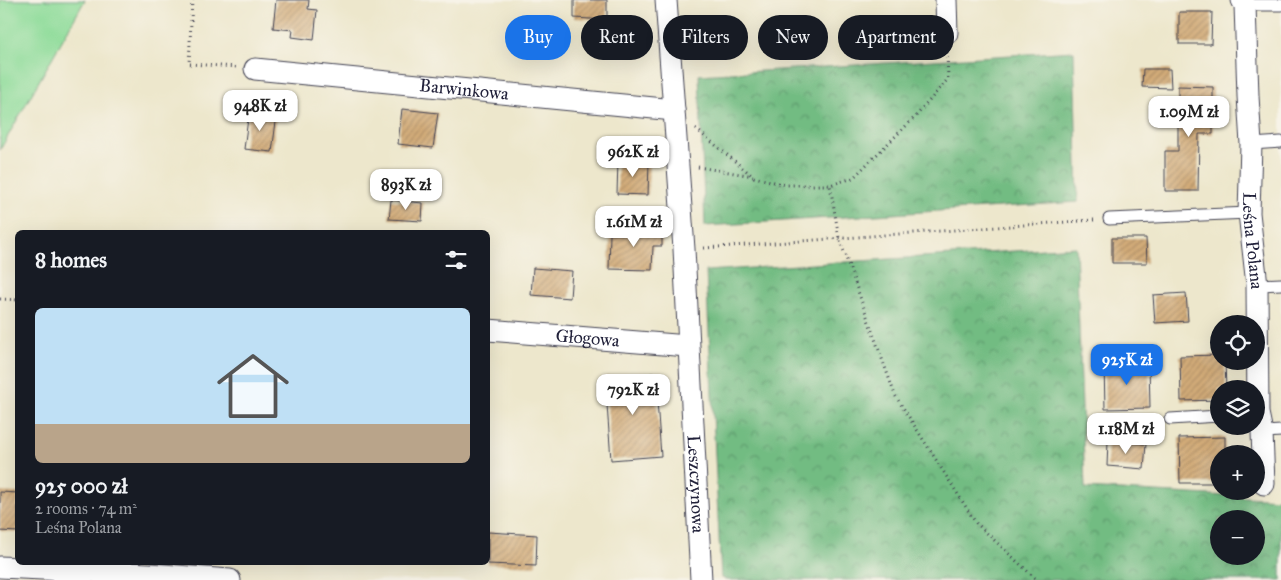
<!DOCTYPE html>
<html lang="en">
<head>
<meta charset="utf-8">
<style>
  :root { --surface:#171b24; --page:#20242c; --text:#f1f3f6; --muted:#9ea1a6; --line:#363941; --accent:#1a73e8 }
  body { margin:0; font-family:"IM FELL Great Primer",serif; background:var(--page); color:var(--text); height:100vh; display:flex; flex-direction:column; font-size:19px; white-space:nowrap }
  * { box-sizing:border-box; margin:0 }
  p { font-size:16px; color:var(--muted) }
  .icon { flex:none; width:28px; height:28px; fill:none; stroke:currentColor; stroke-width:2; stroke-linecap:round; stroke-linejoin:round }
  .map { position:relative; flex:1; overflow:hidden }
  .sheet { position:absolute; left:15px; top:230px; width:475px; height:335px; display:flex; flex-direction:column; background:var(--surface); border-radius:8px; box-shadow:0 5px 20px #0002 }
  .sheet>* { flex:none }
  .banner { position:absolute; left:505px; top:15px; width:475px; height:45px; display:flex; gap:10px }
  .controls { position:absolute; left:1210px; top:315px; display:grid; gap:10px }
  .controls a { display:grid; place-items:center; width:55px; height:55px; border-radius:50%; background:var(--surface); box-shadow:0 5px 20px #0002; font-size:25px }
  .price { position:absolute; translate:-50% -42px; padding:0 11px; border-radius:10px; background:#fff; color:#222; font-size:16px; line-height:32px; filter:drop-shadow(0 1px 2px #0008) }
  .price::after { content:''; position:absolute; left:50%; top:30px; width:15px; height:11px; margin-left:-8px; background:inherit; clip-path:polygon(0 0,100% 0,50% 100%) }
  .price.selected { background:var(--accent); color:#fff }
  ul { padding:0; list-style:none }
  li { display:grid; align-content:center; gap:10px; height:265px; padding:0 20px }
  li+li { border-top:1px solid var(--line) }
  li span { display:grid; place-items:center; height:155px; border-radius:8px; color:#555 }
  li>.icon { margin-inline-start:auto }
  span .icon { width:90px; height:90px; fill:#fffc; stroke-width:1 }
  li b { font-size:21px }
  h2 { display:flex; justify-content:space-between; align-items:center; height:60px; padding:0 20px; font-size:21px }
  .pill { padding:0 18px; border-radius:22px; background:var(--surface); box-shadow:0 5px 20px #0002; font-size:18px; line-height:45px }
  .pill.selected { background:var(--accent); color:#fff }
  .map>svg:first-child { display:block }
  .green { fill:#8edc9a; stroke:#587f6a }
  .forest { fill:url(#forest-crowns); stroke:#4a6f5e; fill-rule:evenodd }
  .building { fill:url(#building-hatch) }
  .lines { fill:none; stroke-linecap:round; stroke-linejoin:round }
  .service-casing { stroke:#404051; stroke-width:13 }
  .minor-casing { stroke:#404051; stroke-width:23 }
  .path { stroke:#404051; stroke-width:3; stroke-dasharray:1 4; stroke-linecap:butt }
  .service { stroke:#fff; stroke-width:11 }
  .minor { stroke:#fff; stroke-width:21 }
  .labels { text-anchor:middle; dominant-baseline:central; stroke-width:4.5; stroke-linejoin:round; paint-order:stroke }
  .street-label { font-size:18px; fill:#22223b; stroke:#f7f3e8 }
</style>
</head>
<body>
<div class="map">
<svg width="1281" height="580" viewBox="0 0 1281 580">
  <defs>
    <pattern id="forest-crowns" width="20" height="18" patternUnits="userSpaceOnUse" patternTransform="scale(1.25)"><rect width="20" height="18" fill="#72bc82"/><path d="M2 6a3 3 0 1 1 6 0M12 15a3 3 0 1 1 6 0" fill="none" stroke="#5d986c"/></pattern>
    <pattern id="building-hatch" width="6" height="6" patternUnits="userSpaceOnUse" patternTransform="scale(1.25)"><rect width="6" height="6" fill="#d2ab78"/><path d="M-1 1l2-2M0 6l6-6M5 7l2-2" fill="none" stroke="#aa8b64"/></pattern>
  </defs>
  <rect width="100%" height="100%" fill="#f7f3e8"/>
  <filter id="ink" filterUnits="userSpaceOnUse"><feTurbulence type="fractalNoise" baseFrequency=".02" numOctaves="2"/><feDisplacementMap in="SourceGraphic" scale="10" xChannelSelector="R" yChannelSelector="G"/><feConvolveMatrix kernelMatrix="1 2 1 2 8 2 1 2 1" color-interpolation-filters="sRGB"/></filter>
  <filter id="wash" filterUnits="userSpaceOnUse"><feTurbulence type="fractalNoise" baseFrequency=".0096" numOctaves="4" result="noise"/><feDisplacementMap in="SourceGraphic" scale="20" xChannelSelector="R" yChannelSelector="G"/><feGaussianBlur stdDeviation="1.12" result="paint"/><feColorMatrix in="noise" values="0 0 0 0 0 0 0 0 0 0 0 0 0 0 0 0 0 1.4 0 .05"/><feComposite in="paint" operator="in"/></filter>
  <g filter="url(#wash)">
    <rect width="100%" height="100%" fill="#ede7cc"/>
    <path class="green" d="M0,0H85L0,150Z"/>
    <path class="forest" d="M1074,51L1078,202L705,226L699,75Z
      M1076,247L1085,488L1281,499V580H728L721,578L706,271ZM1219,519H1256V556H1219Z"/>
    <g id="blocks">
      <path class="building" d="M276,0H309L308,9L317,10L314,40L292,37L293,30L273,28Z
        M574,0H607V20L574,18Z
        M1179,12H1212L1211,44H1179Z
        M599,29H628V48H600Z
        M1143,69H1170L1171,88L1142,87Z
        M1178,86L1213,87V134H1199L1198,191H1165V151H1178Z
        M402,109L438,113L433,148L398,144Z
        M249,111L277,114L272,152L244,149Z
        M618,160L649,161L648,195L617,194Z
        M391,200L423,203L422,221L389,219Z
        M626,227L662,228V246H653L652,270L609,269L610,234H625Z
        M1112,238H1146L1147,263H1112Z
        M533,268L572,271L570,298L531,295Z
        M1186,293L1188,321L1155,323L1153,295Z
        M1219,355V361H1225L1226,389H1219V400L1181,401L1180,356Z
        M1149,363L1150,408L1105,409L1104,364Z
        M655,373L661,456L611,460L605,377Z
        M1225,437V454H1219V483H1180L1179,438Z
        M1108,441L1146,444L1144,469L1107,466Z
        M0,492L18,493V532L0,531Z
        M488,532L537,535L536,566L488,564Z"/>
    </g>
  </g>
  <g filter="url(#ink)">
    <use href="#blocks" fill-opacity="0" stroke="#404051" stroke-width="1"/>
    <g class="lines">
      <g class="service-casing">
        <path id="service" d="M1245,5H1281
          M1251,144L1281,142
          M1109,219L1249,213
          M1257,285L1281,284
          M1170,419L1219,416
          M1262,432L1281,431"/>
      </g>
      <g class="minor-casing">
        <g id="minor">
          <path id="s1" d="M666,0L684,249L701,580"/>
          <path d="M946,0L947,33"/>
          <path id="s2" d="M1242,0L1245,5L1248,96L1251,144L1249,213L1257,285L1258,413L1262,432L1264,484"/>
          <path id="s3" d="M255,69L674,110"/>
          <path id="s4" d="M488,330L688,346"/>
          <path d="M0,567L149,574L230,580"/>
        </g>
      </g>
      <path class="path" d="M192,0L189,64L237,67
        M947,52L948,79L916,116L853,178L830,185L839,238L895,395L976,523L1037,580
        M696,129L754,177L786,185H830
        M698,167L753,176
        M704,248L1094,220
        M0,299L18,300"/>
      <use href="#service" class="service"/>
      <use href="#minor" class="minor"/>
    </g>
  </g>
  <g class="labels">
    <g class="street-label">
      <text stroke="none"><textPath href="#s3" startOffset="210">Barwinkowa</textPath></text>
      <text stroke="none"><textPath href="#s2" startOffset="242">Leśna Polana</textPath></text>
      <text stroke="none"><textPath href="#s4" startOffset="100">Głogowa</textPath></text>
      <text stroke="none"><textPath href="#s1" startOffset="485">Leszczynowa</textPath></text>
    </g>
  </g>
</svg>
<div class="controls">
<a><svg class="icon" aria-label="locate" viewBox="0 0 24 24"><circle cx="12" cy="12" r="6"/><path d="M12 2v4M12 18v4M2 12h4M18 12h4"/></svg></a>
<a><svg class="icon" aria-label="layers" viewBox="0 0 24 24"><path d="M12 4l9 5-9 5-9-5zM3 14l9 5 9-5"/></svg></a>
<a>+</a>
<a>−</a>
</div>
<b class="price" style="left:260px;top:132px">948K zł</b>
<b class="price" style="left:1189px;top:138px">1.09M zł</b>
<b class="price" style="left:633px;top:178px">962K zł</b>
<b class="price" style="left:406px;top:211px">893K zł</b>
<b class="price" style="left:634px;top:248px">1.61M zł</b>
<b class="price selected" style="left:1127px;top:386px">925K zł</b>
<b class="price" style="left:633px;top:416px">792K zł</b>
<b class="price" style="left:1126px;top:455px">1.18M zł</b>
<div class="banner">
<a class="pill selected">Buy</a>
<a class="pill">Rent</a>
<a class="pill">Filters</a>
<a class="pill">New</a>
<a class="pill">Apartment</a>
</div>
<section class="sheet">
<h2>8 homes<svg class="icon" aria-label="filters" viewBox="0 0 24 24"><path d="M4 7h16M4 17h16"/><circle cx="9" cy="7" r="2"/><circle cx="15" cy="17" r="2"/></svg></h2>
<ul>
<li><span style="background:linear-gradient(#bfe0f5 75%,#b9a48a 0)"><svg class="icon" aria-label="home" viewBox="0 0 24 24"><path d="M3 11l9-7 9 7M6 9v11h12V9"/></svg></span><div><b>925 000 zł</b><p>2 rooms · 74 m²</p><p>Leśna Polana</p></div></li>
</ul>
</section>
</div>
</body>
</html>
